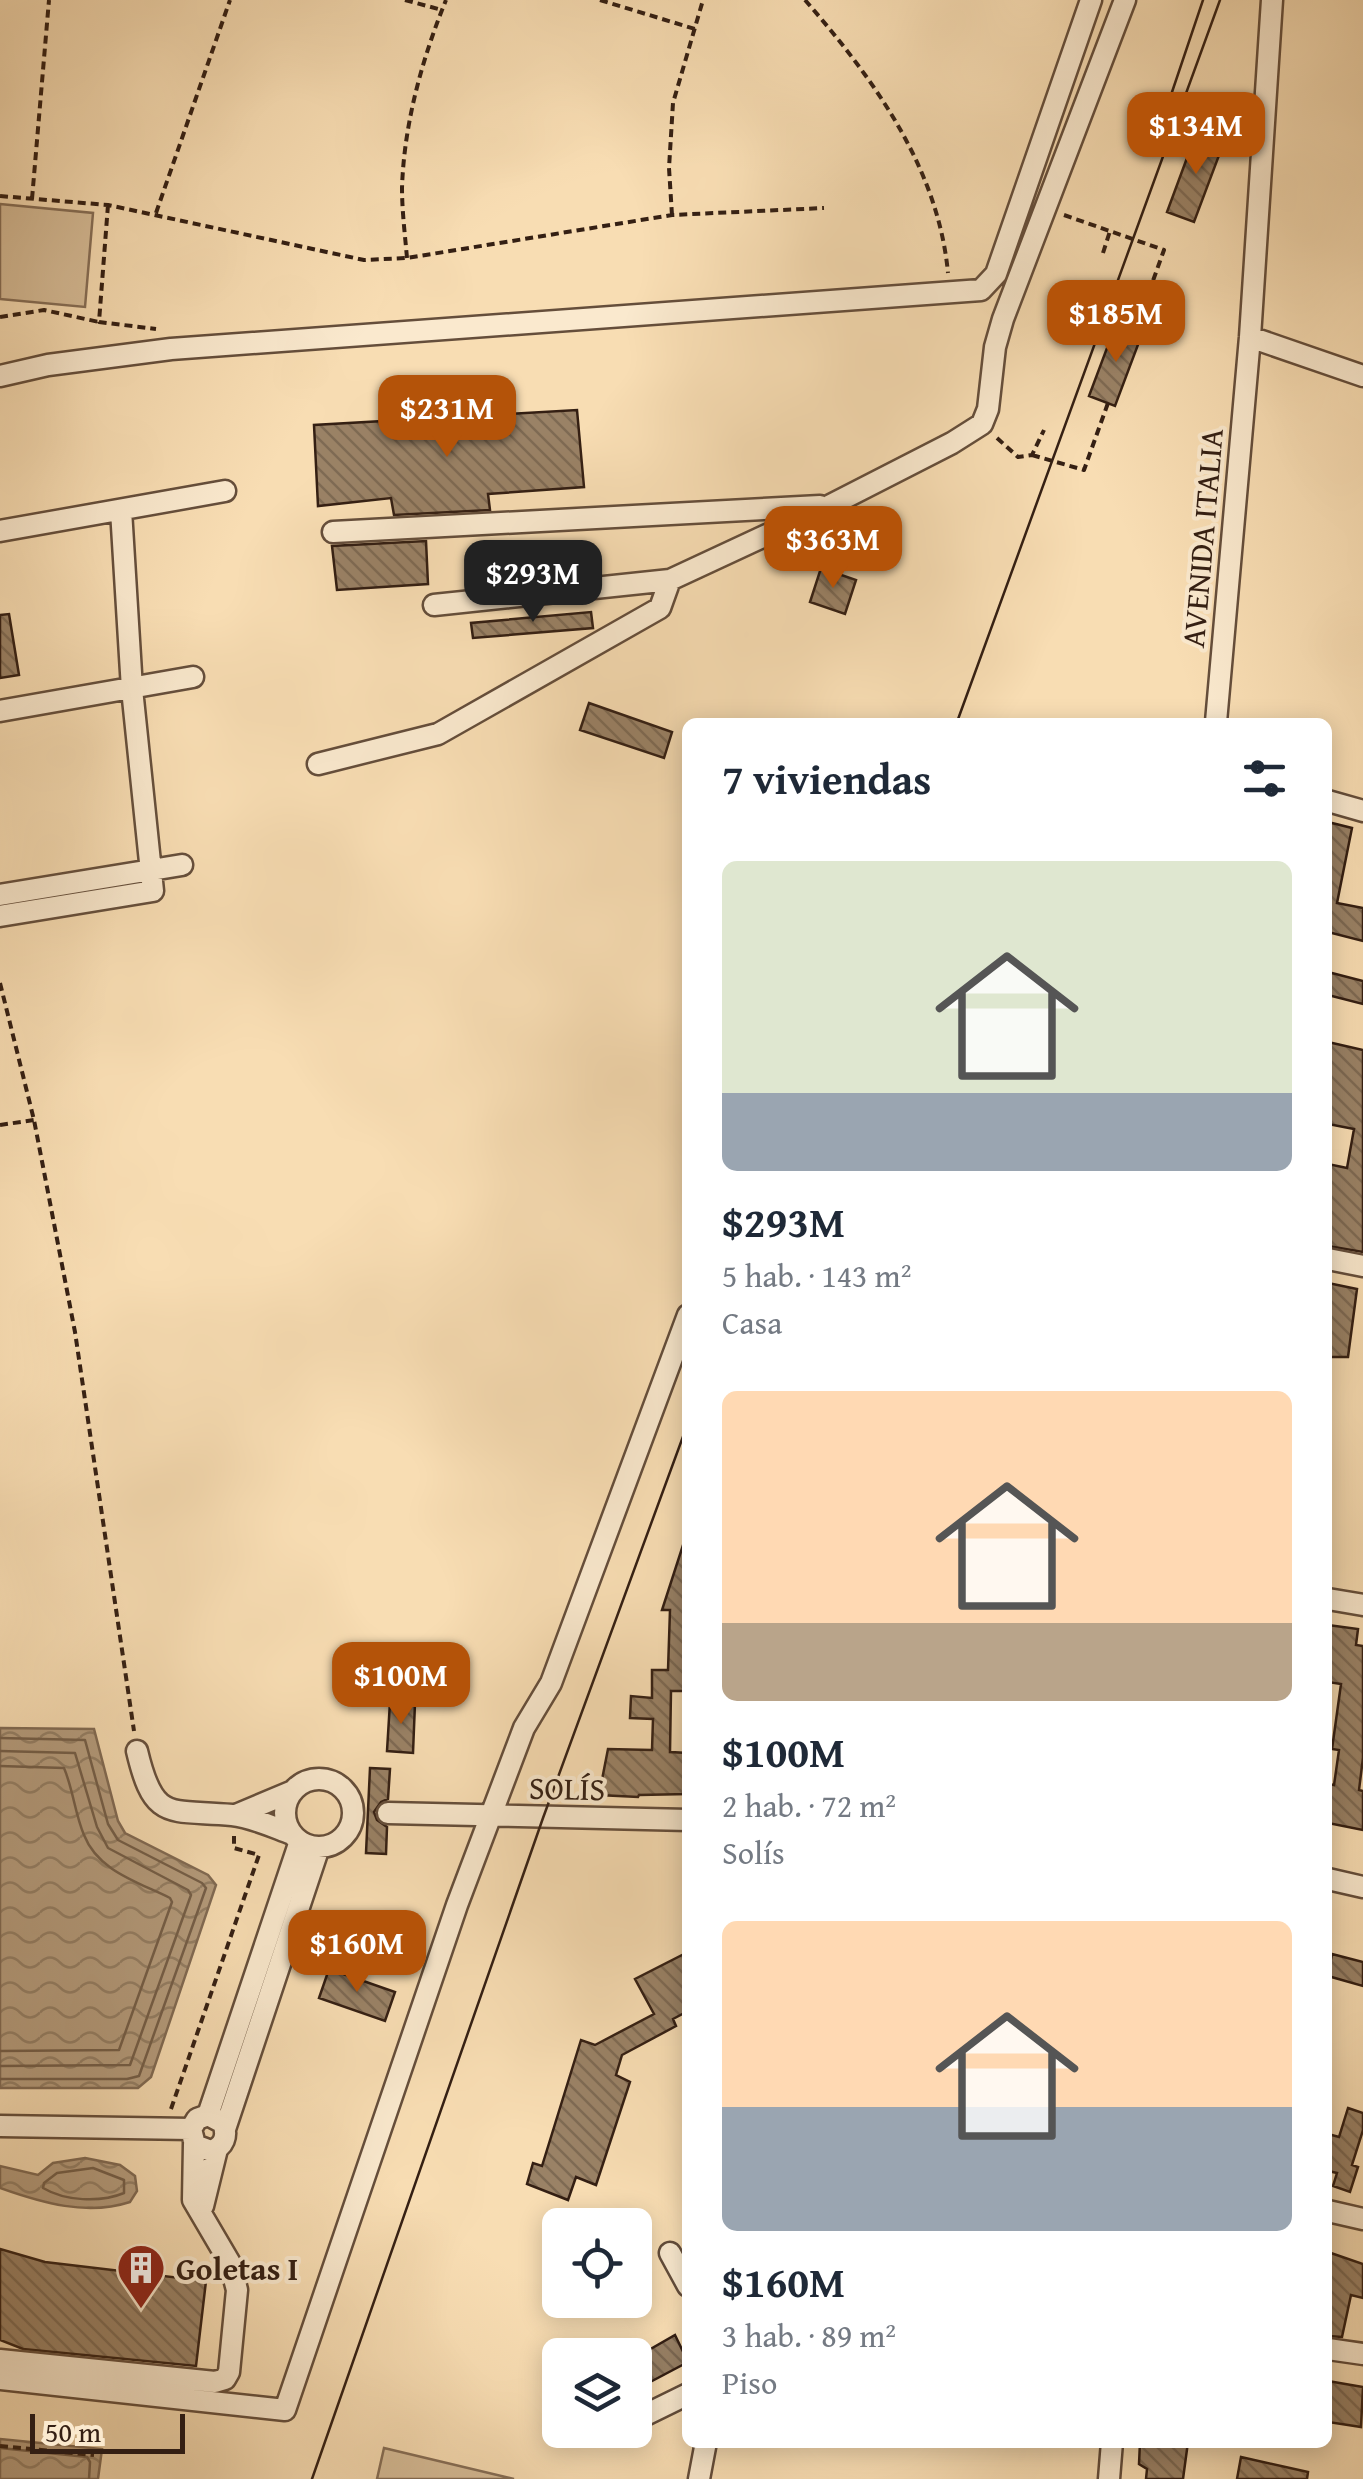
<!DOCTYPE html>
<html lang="es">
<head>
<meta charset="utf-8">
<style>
  :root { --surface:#fff; --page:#f6f6f7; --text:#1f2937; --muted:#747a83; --accent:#b45309 }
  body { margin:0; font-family:"Gentium Book Plus",serif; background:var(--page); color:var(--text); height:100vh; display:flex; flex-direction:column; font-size:38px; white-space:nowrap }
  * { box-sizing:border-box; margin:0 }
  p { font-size:32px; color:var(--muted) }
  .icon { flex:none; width:55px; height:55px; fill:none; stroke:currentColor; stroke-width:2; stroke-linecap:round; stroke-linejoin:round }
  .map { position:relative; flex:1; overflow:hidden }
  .side { position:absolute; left:682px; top:718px; width:650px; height:1730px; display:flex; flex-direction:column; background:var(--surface); border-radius:15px; box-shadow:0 5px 25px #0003 }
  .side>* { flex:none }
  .fabs { position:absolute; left:542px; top:2208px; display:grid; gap:20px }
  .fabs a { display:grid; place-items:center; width:110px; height:110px; border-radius:15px; background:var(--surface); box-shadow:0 5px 25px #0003; font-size:50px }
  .scale { position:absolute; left:30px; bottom:25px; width:155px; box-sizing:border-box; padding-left:10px; border:5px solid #341f13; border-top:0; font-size:28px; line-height:35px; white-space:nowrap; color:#341f13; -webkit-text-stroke:8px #fae9ce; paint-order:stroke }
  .price { position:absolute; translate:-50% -85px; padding:0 22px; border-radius:20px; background:var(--accent); color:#fff; font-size:32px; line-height:65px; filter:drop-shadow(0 2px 5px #0008) }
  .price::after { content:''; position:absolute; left:50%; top:60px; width:30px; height:22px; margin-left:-15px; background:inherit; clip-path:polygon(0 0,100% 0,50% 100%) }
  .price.current { background:#222; color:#fff }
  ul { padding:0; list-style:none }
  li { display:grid; align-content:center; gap:20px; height:530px; padding:0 40px }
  li span { display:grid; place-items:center; height:310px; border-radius:15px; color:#555 }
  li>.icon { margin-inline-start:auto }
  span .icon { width:180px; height:180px; fill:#fffc; stroke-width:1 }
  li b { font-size:42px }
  h2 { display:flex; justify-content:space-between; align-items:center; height:120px; padding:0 40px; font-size:42px }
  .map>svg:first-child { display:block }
  .green { fill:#d7bd98; stroke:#866e56; stroke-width:2.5 }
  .water { fill:url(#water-waves); stroke:#816a53; stroke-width:2.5 }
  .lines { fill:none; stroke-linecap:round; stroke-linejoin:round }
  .shore { stroke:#745e48; stroke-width:2.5 }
  .building { fill:url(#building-back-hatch); stroke:#341f13; stroke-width:2.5 }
  .minor-casing { stroke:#654e3b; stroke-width:25 }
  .path { stroke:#341f13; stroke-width:4; stroke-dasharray:8 5; stroke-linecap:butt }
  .minor { stroke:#fae9ce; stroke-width:20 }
  .tram { stroke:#341f13; stroke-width:2.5 }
  .labels { text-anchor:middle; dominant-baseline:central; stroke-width:8; stroke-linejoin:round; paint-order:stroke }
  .street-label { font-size:32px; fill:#341f13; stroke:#fae9ce }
  .poi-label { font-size:32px; font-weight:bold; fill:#341f13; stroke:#fae9ce; text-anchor:start }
</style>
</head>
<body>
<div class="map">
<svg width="1363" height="2479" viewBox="0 0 1363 2479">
  <defs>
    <pattern id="water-waves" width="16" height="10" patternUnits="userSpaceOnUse" patternTransform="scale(2.5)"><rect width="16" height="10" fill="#b59c7d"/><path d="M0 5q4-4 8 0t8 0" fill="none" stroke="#947f65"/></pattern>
    <pattern id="building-back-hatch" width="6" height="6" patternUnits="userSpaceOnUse" patternTransform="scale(2.5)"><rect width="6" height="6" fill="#9a8266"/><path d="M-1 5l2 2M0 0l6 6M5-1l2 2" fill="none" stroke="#7e6a53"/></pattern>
  </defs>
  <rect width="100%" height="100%" fill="#f8ddb3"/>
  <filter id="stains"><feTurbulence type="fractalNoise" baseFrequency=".002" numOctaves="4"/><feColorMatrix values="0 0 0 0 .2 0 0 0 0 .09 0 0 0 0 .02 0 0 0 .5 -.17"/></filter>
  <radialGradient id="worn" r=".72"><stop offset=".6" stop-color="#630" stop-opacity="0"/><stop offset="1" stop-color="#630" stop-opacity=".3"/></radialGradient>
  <path class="green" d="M0,204L93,213L85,307L0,299Z
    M384,2448L514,2479H377Z"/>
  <path class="water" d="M0,1728L94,1729L118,1821L125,1833L208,1875L216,1885L151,2077L138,2088H0Z
    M85,2158L120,2165L135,2176L137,2191L130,2202C87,2216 42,2203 0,2188V2166L38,2175L53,2163Z
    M0,2439L102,2449L98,2479H0Z"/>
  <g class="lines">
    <path class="shore" d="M0,1738L85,1740L108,1824L118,1840L202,1883L206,1888L139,2076L127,2079H0
      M0,1751L75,1753L97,1827L108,1848L188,1890L191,1895L130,2065L0,2066
      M0,1766L64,1768C73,1789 75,1814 84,1835C98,1871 138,1882 170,1898L172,1902L119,2050L0,2051
      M93,2168L124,2180V2193C100,2203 65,2201 43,2188L44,2183L57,2173Z
      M0,2448L87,2457L90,2462L89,2479"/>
  </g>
  <path class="building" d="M1197,131L1224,142L1194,222L1167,212Z
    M1116,324L1142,334L1115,406L1089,396Z
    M577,410L584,487L488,494L490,510L394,515L391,498L318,506L314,425Z
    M426,541L428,584L337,590L332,546Z
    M821,568L856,580L845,614L810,602Z
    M591,612L593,628L473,638L471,623Z
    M9,614L19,675L0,678V615Z
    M589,703L672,732L664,758L580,730Z
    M1328,822L1352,828L1337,903L1363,908V941L1328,932Z
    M1328,972L1363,981V1004L1328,995Z
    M1328,1042L1363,1050V1252L1328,1246V1164L1347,1168L1354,1129L1328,1124Z
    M1328,1283L1357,1289L1348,1357H1328Z
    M684,1542H688V1653H684V1691H671L670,1752L688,1753V1794L639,1795L638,1797L599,1795L608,1749L652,1750L653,1719L630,1718L631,1696L652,1698V1670H668L670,1610H662Z
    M1328,1625L1358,1629L1356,1645L1363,1646V1758L1359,1790L1363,1791V1830L1328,1823V1784L1334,1785L1339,1750L1332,1749L1341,1684L1328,1682Z
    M390,1702L415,1703L413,1753L387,1751Z
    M370,1768L390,1769L388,1799L381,1802L374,1812L377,1820L387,1827L386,1854L366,1853Z
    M688,1952V2011L673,2019L676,2026L622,2055L616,2075L630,2082L596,2185L576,2177L568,2200L527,2184L533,2163L542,2166L581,2040L595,2045L654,2014L635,1979Z
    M1332,1954L1363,1962V1986L1328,1976Z
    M329,1969L395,1992L385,2021L319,1998Z
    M1348,2108L1363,2113V2130L1352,2165L1358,2167L1350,2192L1333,2186L1337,2173L1328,2171V2134L1339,2137Z
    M0,2249L45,2262L206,2281L196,2366L23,2349L0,2340Z
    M1328,2252L1363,2264V2298L1351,2295L1342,2337L1328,2336Z
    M675,2335L688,2362L635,2390V2358Z
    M1328,2381L1363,2387L1361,2427L1328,2422Z
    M1140,2442H1188L1183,2479H1146L1147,2469L1139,2464Z
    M1241,2457L1308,2472L1307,2479H1237Z"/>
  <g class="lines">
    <g class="minor-casing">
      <path id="minor" d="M1250,337L1363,376
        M0,376L48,365L171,349L981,290L996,274L1091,0
        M0,531L225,491
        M333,532L820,506
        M434,605L670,580
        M0,711L193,677
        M1216,722L1250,337L1272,0
        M318,764L438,734L660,608L670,580L829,506L952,443L982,424L988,409L995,347L1003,319L1125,0
        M1328,801L1363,811
        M0,895L182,865
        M0,916L153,891L132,689L121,510
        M1328,1259L1363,1266
        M1328,1599L1363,1605
        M137,1751C154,1823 169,1809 232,1815C252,1817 273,1827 292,1834
        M285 1813a34 34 0 1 1 68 0a34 34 0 1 1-68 0Z
        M388,1813L688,1820
        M236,1815L293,1791
        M1328,1879L1363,1887
        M208,2115L223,2123C228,2136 224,2147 211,2151L195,2145L191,2129L197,2119L208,2115L300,1841
        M0,2126L191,2129
        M225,2129L319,1847
        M203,2206L217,2149
        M1328,2211L1363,2219
        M670,2253L688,2286
        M1328,2349L1363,2354
        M0,2360L215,2382L225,2379L229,2372L237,2290L230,2263L193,2200L194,2144
        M0,2379L285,2410L457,1905L524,1728L551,1683L688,1315
        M635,2420L688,2394
        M606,2435L616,2430
        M699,2479L706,2442
        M1109,2479L1112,2442"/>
    </g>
    <path class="path" d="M405,0L442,10
      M600,0L695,29
      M805,0C873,78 938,167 948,273
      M0,196L108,205L364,260L407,258L672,215L824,208
      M32,199L49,0
      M108,205L99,322L156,329
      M156,213L230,0
      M672,215L669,168L673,103L703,0
      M1064,215L1164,250L1135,331
      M1103,253L1110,231
      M407,258C405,235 402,211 402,188C404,124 422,59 446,0
      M0,317L44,310L99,322
      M997,438L1018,457L1032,455L1044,430
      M1032,455L1084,470L1108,403
      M0,983L34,1120L75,1332L134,1731
      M0,1125L34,1120
      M171,2109L259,1855L234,1848V1836
      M0,2446L94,2455"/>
    <use href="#minor" class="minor"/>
    <path class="tram" d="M1170,98L1203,0
      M957,722L1220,0
      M312,2479L543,1818L688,1423"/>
  </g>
  <defs>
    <g id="building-pin" transform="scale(2.5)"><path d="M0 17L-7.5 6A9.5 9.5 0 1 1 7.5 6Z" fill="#8f2418" stroke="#fae9ce"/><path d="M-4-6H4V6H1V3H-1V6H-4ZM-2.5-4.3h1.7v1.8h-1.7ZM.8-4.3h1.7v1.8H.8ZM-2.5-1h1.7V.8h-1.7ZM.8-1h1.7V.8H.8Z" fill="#fff"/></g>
  </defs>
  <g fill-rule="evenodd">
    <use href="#building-pin" x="141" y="2268"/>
  </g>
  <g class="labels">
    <g class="street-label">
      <text transform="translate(1202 538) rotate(-85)">AVENIDA ITALIA</text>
      <text transform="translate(567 1788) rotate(1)">SOLÍS</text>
    </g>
    <g class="poi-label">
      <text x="176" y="2268">Goletas I</text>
    </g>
  </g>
  <rect width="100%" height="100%" filter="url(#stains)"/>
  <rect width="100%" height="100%" fill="url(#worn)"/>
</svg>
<div class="fabs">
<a><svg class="icon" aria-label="locate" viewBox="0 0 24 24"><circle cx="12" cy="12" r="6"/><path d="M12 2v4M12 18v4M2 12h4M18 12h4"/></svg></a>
<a><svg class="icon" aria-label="layers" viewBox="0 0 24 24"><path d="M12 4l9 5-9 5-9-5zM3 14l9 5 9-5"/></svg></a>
</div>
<div class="scale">50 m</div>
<b class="price" style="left:1196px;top:177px">$134M</b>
<b class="price" style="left:1116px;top:365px">$185M</b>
<b class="price" style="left:447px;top:460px">$231M</b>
<b class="price" style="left:833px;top:591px">$363M</b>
<b class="price current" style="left:533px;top:625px">$293M</b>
<b class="price" style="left:401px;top:1727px">$100M</b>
<b class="price" style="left:357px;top:1995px">$160M</b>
<section class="side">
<h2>7 viviendas<svg class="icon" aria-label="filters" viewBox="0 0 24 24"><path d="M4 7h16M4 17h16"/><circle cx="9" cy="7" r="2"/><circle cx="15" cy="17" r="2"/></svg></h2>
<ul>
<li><span style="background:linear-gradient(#dfe7d0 75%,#9aa5b1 0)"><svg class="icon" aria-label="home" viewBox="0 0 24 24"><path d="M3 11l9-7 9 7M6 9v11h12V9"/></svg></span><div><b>$293M</b><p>5 hab. · 143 m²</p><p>Casa</p></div></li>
<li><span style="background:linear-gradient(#ffd9b3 75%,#b9a48a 0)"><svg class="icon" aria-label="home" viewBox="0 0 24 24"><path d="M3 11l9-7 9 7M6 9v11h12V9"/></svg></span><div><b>$100M</b><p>2 hab. · 72 m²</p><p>Solís</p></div></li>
<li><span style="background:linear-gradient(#ffd9b3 60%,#9aa5b1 0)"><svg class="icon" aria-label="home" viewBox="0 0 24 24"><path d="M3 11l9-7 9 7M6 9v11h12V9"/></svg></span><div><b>$160M</b><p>3 hab. · 89 m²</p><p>Piso</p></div></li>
</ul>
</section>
</div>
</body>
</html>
